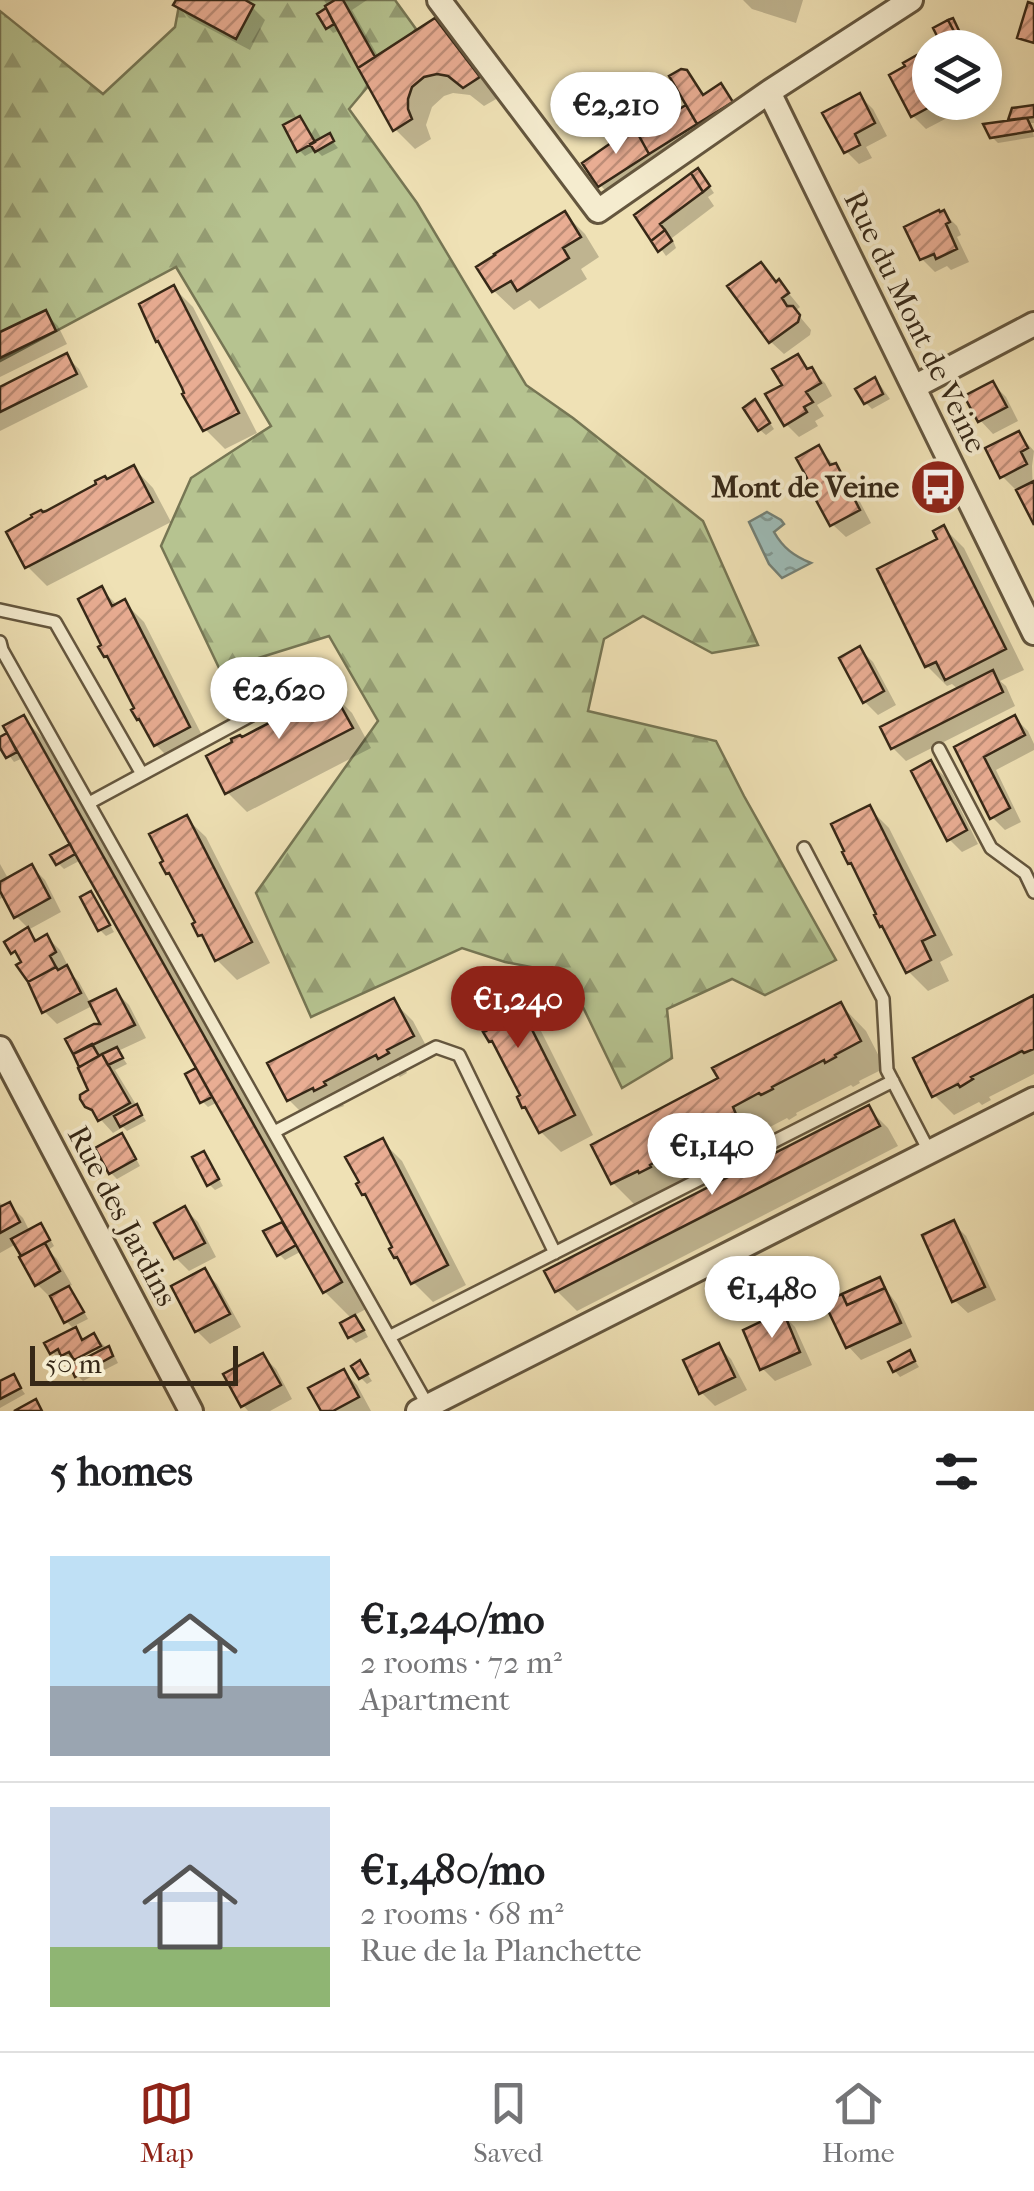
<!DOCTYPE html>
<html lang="en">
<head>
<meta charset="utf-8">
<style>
  :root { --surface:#fff; --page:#f6f6f6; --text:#202124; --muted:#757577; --line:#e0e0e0; --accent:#8f2418 }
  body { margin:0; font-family:"IM FELL French Canon",serif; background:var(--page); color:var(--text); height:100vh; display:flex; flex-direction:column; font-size:38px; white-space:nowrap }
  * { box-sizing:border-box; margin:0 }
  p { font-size:32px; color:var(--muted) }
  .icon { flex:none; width:55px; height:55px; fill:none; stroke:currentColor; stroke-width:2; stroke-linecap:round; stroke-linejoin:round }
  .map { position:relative; height:1411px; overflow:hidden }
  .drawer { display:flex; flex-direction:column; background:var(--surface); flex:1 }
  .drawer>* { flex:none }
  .fabs { position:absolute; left:912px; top:30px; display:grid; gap:20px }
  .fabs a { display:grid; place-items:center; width:90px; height:90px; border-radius:50%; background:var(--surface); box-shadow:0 5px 15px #0003; font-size:50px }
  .scale { position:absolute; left:30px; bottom:25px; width:208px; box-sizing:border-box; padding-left:10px; border:5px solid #362817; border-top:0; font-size:28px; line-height:35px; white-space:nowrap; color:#362817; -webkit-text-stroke:8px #f5eccf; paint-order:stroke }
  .price { position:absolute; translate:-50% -85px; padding:0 22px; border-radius:35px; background:#fff; color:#222; font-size:32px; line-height:65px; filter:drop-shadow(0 2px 5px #0008) }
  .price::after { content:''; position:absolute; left:50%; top:60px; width:30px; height:22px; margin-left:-15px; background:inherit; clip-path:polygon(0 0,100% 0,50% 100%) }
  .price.active { background:var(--accent); color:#fff }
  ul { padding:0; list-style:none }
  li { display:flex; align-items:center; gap:30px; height:250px; padding:0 50px }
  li+li { border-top:2px solid var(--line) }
  li span { display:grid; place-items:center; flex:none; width:280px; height:200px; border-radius:0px; color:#555 }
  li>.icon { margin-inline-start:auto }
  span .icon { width:120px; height:120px; fill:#fffc; stroke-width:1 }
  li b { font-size:42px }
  h2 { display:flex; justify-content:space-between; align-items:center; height:120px; padding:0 50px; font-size:42px }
  .tab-bar { display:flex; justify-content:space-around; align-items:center; height:140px; border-top:2px solid var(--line); background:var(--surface); font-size:28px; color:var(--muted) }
  .tab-bar a { display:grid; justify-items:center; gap:5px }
  .tab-bar .active { color:var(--accent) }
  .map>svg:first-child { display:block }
  .forest { fill:url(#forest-firs); stroke:#767654; stroke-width:2.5 }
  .water { fill:url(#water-ripples); stroke:#748076; stroke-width:2.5 }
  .shadow { fill:#0003 }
  .building { fill:url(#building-hatch); stroke:#362817; stroke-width:2.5 }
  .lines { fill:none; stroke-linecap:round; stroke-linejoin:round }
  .service-casing { stroke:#64563e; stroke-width:16 }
  .minor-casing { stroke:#64563e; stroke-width:28 }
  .service { stroke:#f5eccf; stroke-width:11 }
  .minor { stroke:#f5eccf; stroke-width:22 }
  .labels { text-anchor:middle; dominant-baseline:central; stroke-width:8; stroke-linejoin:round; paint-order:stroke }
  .street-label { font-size:30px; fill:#362817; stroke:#f5eccf }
  .poi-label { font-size:30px; font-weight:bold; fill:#362817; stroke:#f5eccf; text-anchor:end }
</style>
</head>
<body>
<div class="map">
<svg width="1034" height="1411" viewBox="0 0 1034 1411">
  <defs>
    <pattern id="forest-firs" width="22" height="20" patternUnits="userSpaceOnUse" patternTransform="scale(2.5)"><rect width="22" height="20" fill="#b6c390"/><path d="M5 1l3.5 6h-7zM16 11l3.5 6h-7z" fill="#959e75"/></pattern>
    <pattern id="water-ripples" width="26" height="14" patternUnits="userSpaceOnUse" patternTransform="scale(2.5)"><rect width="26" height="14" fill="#9dbbb6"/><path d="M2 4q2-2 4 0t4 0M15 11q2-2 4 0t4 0" fill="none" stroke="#819893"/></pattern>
    <pattern id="building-hatch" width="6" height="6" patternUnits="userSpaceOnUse" patternTransform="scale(2.5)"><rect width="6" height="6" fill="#e9ad93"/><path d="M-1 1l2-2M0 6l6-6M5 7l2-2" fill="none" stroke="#be8d77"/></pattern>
  </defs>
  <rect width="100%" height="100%" fill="#efe1b5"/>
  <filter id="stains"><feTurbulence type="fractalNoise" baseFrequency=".002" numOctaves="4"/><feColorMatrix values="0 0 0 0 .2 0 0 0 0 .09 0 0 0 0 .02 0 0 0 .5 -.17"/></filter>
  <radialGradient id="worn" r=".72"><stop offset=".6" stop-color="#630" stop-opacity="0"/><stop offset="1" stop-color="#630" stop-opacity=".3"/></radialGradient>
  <path class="forest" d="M180,0H395L416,29L349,109L417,203L526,385L573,418L703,521L758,645L712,653L643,616L604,639L588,711L716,741L744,796L836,960L765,995L732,979L667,1009L672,1058L622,1088L567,974L505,962L462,948L311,1017L256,893L378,721L329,636L220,670L161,546L191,478L271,426L176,267L0,361V11L103,94L175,27Z"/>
  <path class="water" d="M767,512L781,520L784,524L774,532C783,548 794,556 811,563L782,578L769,564L749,522Z"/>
  <path class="shadow" d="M179,0H240L252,7L265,20L250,50L189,18L176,4Z
    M324,0H367L352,10L379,58L435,21L455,41L498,98L484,106L470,95L453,93L444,96L432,107L426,125L431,139L415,149L395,129L340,30L333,33L328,27L320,15L329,9Z
    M743,0H803L796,23L752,9Z
    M930,56V102H963L966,108L926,129L913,116L920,62Z
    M686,72L706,96L720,87L733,100L744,116L613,198L600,185L633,130L640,136L689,106Z
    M860,96L873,109L887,136L866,147L872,158L859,164L846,151Z
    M1034,108V123H1031L1034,137L998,143L992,137L1010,122L1014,110Z
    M300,119L316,144L329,137L338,148L322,156L316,150L305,156L299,150Z
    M703,177L714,193L708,197L714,206L672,238L676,248L666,256L638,216Z
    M944,213L957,226L961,235L957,237L969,262L951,270L947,266L935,272L922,259Z
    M565,214L585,234L599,257L581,269L587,279L539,309L530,300L514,310L494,291Z
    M760,265L791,296L800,307L795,311L811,330L810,335L784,354L771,342Z
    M174,288L193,307L257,433L225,449L205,429Z
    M45,313L58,326L67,344L0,377V335Z
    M66,356L79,369L88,387L0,431V390Z
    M797,357L825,383L832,396L817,405L824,416L815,421L818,426L799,437L786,424V385Z
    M876,379L890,399L872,409L866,403Z
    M993,384L1006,397L1018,421L993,434L980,420Z
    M760,408L774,429L766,435L760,430Z
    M1019,434L1034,451L1032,466L1034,520L1018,488L1015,489L1002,476Z
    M818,448L848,479L871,523L846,537L832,524Z
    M134,468L153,488L171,522L47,586L27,566L43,515Z
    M944,528L964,548L1024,670L1000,681L1006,686L1015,706L906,761L893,748L959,690L952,684L947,686L927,666Z
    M101,589L117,605L124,602L144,622L208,747L175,764L156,745L146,726L139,719L138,709L114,664L106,656Z
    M860,649L873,662L896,705L878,715L865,702Z
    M332,693L352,713L371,748L247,812L227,792L235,743Z
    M23,718L49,744L366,1309L353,1316L361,1324L368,1337L356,1343L350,1337L343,1324L352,1319L325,1292L302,1251L285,1260L279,1254L281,1225L290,1233L218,1102L208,1107L202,1101L188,1075L199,1069L81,860L64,869L58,863L73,845L23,758L14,762L0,743V739L10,734Z
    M1015,718L1028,731L1034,744V750L996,770L1021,822L1005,830L992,817L957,748Z
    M931,763L944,776L978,844L962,852L949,839Z
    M869,808L889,828L953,955L940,962L949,981L928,991L908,971L888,933L882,926L857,869L850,862Z
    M186,818L206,837L270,963L237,980L217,960L208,942L200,935Z
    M0,864L9,880L32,867L45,880L61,912L28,930L39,942L47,937L60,950L68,966L65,967L79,982L91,1004L116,992L129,1005L146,1038L118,1051L127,1064L115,1070L146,1121L127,1131L123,1127L113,1133L82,1099V1096L91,1091L81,1069L83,1068L68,1041L94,1027L104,1026L94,1005L57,1024L44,1011L31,982L19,966L24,963L8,943L29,929L16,916L5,896L0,899Z
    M91,894L96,900L114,932L106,936L100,930Z
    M487,975L504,992L510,989L530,1009L593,1135L561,1152L541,1132L532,1115L524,1107L523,1096L499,1050L491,1041L488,1029L467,1008L458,990Z
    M1034,998V1074L989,1097L991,1100L982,1105L979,1102L954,1115L934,1095Z
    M393,1001L413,1021L432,1057L405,1070L407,1073L400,1077L397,1074L342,1103L344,1106L336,1109L334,1107L309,1120L289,1100Z
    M841,1005L866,1031L885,1068L859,1081L860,1083L853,1087L851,1085L796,1113L797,1115L789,1120L787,1118L757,1134L762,1145L639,1209L613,1183L722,1079Z
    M868,1108L888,1128L898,1146L577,1311L557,1291L548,1272Z
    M121,1136L127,1142L140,1166L117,1179L111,1173Z
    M382,1141L402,1161L466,1285L433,1302L413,1282L404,1264L396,1257V1248L371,1201L364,1194Z
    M204,1154L209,1160L223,1186L215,1190L209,1184Z
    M0,1203L5,1207L10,1205L23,1218L30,1232L41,1226L46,1232L54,1246L48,1250L57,1259L72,1285L67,1287L75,1295L88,1319L72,1327L86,1341L94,1336L114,1355L118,1363L83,1381L77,1375L73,1364L97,1351L93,1347L64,1363L65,1365L52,1352L75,1330L66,1321L53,1295L50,1297L37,1284L16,1244L0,1253Z
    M185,1209L198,1222L216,1257L189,1271L176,1258Z
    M953,1223L966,1236L996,1300L968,1313L954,1300Z
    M204,1271L217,1284L241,1327L210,1344L197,1331Z
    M879,1280L897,1304L912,1337L861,1360L848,1346Z
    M782,1314L795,1327L812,1365L775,1381L762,1368Z
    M718,1346L731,1359L747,1390L715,1406L702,1393L686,1361Z
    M910,1353L919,1367L900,1377L895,1371Z
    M263,1356L276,1369L292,1399L270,1411H248L243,1405Z
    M360,1363L372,1381L367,1384L361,1378Z
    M344,1372L357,1385L371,1411H324Z
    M13,1377L25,1394L0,1408V1383Z"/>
  <path class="building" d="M176,0H245L254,5L236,39L173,5Z
    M335,0H343L375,57L358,68L325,6Z
    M1028,2L1034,4V43L1017,38Z
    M326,8L334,24L326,29L317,14Z
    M435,18L480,77L463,88L448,76L437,74L424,77L412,87L408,99V109L412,119L393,131L358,68Z
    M953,18L962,37L958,39L948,20Z
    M948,20L958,39L962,37L967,46L943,48L933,28Z
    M930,54V102H939L911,117L889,75L905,66L903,63L917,55L919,59Z
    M681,69L687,70L703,95L721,83L733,102L697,124L669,76Z
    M860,93L875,123L855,134L860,145L844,153L822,113Z
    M686,105L697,124L649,154L638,134Z
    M1034,105V117L1008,120L1012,108Z
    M300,116L315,142L297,152L283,125Z
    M1027,118L1033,131L990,138L983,124Z
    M634,127L649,154L598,187L582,163Z
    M330,133L334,141L315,152L310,144Z
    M698,168L710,186L703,192L691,173Z
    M691,173L703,192L660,224L665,230L651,241L634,215Z
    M939,210L940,212L944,210L950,222L946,224L957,249L936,259L934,254L920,260L904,227Z
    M565,211L581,237L563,248L569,258L517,291L511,281L492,292L476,267L495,255L494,254Z
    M665,230L672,241L658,252L651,241Z
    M761,262L776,282L779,279L789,293L782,298L787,306H793L800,315L798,322L769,343L727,286Z
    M174,285L239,413L203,431L182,394L184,393L182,388L158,341L156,342L139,304Z
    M46,310L56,331L0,358V332Z
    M67,353L77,374L0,412V387Z
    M798,354L807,369L812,367L821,383L806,392L813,402L804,407L807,412L784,426L765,394L782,385L772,369Z
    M875,377L883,394L864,404L855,389Z
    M993,381L1007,407L978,422L964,396Z
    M755,399L770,423L758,431L743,408Z
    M1019,431L1028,448L1021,452L1027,464L1000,478L985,448Z
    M819,445L830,465L836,463L860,510L830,526L805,480L807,478L796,458Z
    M134,465L153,502L25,568L6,532L32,517L31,515L41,510L43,512L46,511L96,484L95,481L105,476L107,479Z
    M1034,481V525L1016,490Z
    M944,525L1006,649L945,680L936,662L925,667L877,569L937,539L933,531Z
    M102,586L112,606L125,599L190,727L154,746L139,719L137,720L131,710L134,708L107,656L104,657L98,647L101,645L78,599Z
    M860,646L884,691L863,703L839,658Z
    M993,670L1003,692L891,749L880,727Z
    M332,690L353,728L225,794L206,756L232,742L231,739L240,735L242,737L296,709L295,707L304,701L306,704Z
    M24,715L342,1282L323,1293L3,726Z
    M1015,715L1025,735L984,757L1010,808L990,819L954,747Z
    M7,733L17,752L6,758L0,748V737Z
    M931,760L967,830L947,841L911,771Z
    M870,805L935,935L922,941L931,960L906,973L882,926L880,927L874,915L876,914L851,863L848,864L842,852L844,851L831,824Z
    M187,815L252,942L215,961L202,935L198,936L192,924L195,922L169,873L166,874L160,863L163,861L149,834Z
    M70,844L75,854L56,865L50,855Z
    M32,864L50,898L14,918L0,891V882Z
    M91,891L110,925L98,931L80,897Z
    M28,927L35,941L47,934L56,952L50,956L56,967L28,982L16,965L21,962L15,951L11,954L4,942Z
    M67,965L81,993L42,1013L28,982L56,967L58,970Z
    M487,972L498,993L510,986L575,1115L539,1133L525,1107L522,1108L517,1097L520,1095L492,1041L489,1042L483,1032L486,1031L473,1005L465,1009L455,989Z
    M116,989L135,1025L73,1054L65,1039L94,1024H100L89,1002Z
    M1034,995V1049L1024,1053L1022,1051L971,1077L973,1079L960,1087L958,1084L932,1097L913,1058Z
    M394,998L414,1036L387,1050L389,1053L378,1059L376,1055L324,1082L326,1085L314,1091L313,1088L287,1101L267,1063Z
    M841,1002L861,1041L835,1055L836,1057L825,1063L824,1060L772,1087L773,1089L761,1095L759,1093L733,1107L738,1119L712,1132L714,1135L703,1140L701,1138L650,1165L651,1167L639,1173L638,1171L611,1184L591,1145L718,1078L712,1068Z
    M92,1044L99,1056L79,1067L73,1054Z
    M117,1047L123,1058L108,1065L102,1054Z
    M102,1054L130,1103L98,1121L92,1110L85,1107L80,1099V1095L88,1090L78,1068Z
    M196,1068L212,1097L200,1103L185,1074Z
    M137,1104L142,1115L120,1127L114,1116Z
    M869,1105L880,1126L555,1292L544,1271Z
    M122,1133L136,1159L109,1174L95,1148Z
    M383,1138L448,1265L411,1284L397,1257L394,1258L389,1249L392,1247L365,1194L362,1195L356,1184L359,1182L345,1157Z
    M204,1151L219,1179L207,1186L192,1157Z
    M10,1202L20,1222L0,1233V1207Z
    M185,1206L205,1243L174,1259L154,1223Z
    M954,1220L985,1287L952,1302L922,1235Z
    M282,1222L296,1245L277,1256L263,1231Z
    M41,1223L50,1240L21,1256L11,1239Z
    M45,1243L60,1271L35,1286L19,1257Z
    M205,1268L230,1314L195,1332L171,1286Z
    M880,1277L885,1288L847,1305L842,1294Z
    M69,1286L84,1312L64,1323L50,1296Z
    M885,1288L901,1323L846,1348L824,1302L842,1294L847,1305Z
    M783,1311L800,1352L760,1370L743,1330Z
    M355,1315L364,1330L348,1338L340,1323Z
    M76,1327L82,1340L94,1333L101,1346L74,1360L69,1352L61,1356L58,1349L50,1354L44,1343Z
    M719,1343L735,1377L699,1394L683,1360Z
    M109,1346L113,1356L75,1377L70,1366Z
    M910,1350L915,1361L893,1372L888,1362Z
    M263,1353L281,1385L241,1407L223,1374Z
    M360,1360L368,1374L359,1379L351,1366Z
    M344,1369L359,1397L333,1411H321L308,1388Z
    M14,1374L21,1388L0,1399V1381Z
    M36,1399L42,1411H14Z"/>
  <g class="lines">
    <g class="service-casing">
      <path id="service" d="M0,610L55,622L142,774
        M0,642L2,650L428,1406
        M939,749L991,848L1025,873L1034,892
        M89,803L320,678
        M804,848L883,999L887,1070L930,1153
        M274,1132L436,1047L459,1055L555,1253
        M389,1337L893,1081"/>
    </g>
    <g class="minor-casing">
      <path id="minor" d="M439,0L598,211L769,92L911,0
        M769,92L1034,633
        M914,387L1034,324
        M0,1048L191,1411
        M418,1411L1034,1099"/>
    </g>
    <use href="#service" class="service"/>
    <use href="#minor" class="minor"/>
  </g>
  <defs>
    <g id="bus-disc" transform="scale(2.875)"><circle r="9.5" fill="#8f2418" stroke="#f5eccf"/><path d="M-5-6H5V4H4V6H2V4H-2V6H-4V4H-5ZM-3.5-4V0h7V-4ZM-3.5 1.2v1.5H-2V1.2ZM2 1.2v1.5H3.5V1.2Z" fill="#fff"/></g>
  </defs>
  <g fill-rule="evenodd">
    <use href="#bus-disc" x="938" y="487"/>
  </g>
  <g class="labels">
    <g class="street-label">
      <text transform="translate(915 322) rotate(64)">Rue du Mont de Veine</text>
      <text transform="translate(122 1216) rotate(62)">Rue des Jardins</text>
    </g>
    <g class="poi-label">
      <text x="899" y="487">Mont de Veine</text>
    </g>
  </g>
  <rect width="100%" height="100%" filter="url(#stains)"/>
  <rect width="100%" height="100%" fill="url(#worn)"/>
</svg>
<div class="fabs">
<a><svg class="icon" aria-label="layers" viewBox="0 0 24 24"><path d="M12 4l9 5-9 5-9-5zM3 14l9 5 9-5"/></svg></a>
</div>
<div class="scale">50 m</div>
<b class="price" style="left:616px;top:157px">€2,210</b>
<b class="price" style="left:279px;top:742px">€2,620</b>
<b class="price active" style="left:518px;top:1051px">€1,240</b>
<b class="price" style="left:712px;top:1198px">€1,140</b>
<b class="price" style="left:772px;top:1341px">€1,480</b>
</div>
<section class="drawer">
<h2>5 homes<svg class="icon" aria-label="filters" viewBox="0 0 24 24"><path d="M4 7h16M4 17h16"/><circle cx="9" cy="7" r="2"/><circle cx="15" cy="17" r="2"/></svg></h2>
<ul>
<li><span style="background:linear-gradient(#bfe0f5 65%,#9aa5b1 0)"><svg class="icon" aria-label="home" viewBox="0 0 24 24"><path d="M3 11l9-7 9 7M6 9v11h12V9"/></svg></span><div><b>€1,240/mo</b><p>2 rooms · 72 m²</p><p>Apartment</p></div></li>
<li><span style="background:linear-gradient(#c9d6e8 70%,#8fb573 0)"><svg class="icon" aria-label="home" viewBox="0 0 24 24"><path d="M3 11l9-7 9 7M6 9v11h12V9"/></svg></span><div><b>€1,480/mo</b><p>2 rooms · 68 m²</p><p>Rue de la Planchette</p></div></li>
</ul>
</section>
<nav class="tab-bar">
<a class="active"><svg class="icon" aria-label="map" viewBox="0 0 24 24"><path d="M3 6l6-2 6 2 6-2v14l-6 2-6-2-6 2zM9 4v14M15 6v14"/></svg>Map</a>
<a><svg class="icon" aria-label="saved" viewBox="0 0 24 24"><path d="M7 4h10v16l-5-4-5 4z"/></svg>Saved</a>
<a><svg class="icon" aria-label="home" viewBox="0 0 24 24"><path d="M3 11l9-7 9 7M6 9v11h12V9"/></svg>Home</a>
</nav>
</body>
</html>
